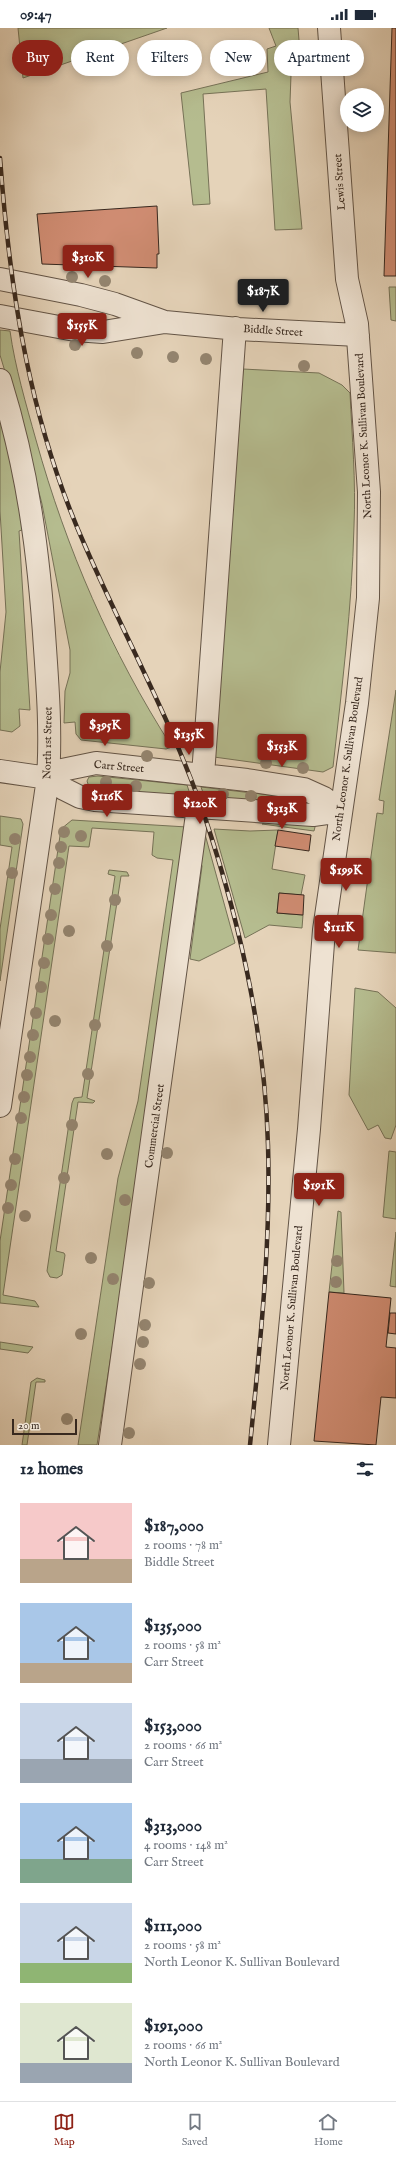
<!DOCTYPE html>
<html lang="en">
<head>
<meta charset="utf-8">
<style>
  :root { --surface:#fff; --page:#f6f6f7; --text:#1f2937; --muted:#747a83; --line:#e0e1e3; --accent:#8f2418 }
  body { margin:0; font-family:"IM FELL English",serif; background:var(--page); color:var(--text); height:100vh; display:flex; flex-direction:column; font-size:15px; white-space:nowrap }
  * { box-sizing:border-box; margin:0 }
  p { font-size:13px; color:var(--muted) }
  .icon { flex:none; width:22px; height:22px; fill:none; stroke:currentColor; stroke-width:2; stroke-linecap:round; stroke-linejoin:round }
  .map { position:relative; height:1417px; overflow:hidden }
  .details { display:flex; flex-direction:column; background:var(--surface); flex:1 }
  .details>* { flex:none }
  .hud { position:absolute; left:12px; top:12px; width:372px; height:36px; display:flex; gap:8px }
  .fabs { position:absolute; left:340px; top:60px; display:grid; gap:8px }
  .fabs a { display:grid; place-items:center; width:44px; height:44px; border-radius:50%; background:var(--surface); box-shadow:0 2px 10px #0003; font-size:20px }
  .scale { position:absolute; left:12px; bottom:10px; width:65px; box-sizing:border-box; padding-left:4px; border:2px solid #38291f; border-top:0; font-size:11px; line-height:14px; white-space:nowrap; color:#38291f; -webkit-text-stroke:3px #eee2d2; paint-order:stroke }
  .price { position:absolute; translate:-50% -34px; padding:0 9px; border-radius:4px; background:var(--accent); color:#fff; font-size:13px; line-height:26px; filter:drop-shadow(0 1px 2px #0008) }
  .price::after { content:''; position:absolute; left:50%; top:24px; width:12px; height:9px; margin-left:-6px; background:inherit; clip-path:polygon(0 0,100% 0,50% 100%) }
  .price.active { background:#222; color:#fff }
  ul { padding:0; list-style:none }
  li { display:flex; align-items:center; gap:12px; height:100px; padding:0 20px }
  li span { display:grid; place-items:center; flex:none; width:112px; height:80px; border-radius:0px; color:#555 }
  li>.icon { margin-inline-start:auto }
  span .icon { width:48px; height:48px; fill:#fffc; stroke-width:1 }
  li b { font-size:17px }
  h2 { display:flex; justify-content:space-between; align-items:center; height:48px; padding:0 20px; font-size:17px }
  .tag { padding:0 14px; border-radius:18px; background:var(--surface); box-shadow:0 2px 10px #0003; font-size:14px; line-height:36px }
  .tag.active { background:var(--accent); color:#fff }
  .status { display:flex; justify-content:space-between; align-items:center; height:28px; padding:0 20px; background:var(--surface); direction:ltr }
  .status svg { height:11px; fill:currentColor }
  .dock { display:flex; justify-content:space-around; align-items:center; height:56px; border-top:1px solid var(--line); background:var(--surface); font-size:11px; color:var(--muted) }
  .dock a { display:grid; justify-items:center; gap:2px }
  .dock .active { color:var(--accent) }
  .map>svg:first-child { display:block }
  .green { fill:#b5bc8f; stroke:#767257 }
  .building { fill:#cf8c72; stroke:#38291f }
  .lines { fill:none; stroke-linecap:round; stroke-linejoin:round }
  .minor-casing { stroke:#635446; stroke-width:24 }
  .minor { stroke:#eee2d2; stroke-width:22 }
  .rail-casing { stroke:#38291f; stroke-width:4.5 }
  .rail { stroke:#eee2d2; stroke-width:3; stroke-dasharray:9; stroke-linecap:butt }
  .tree { fill:#948570 }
  .labels { text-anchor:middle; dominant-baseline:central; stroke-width:4; stroke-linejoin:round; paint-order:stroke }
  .street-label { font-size:11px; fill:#38291f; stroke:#eee2d2 }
</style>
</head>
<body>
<div class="status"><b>09:47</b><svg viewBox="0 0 49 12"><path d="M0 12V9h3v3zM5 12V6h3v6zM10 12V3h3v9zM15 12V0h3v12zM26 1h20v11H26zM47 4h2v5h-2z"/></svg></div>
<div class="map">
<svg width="396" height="1417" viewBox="0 0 396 1417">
  <rect width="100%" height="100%" fill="#e5d3b9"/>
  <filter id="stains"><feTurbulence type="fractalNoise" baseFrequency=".005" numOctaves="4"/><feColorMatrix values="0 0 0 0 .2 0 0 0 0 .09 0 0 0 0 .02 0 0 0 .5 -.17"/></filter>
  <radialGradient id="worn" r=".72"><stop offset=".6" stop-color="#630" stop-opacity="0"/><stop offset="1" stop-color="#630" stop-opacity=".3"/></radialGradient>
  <path class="green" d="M18,0H167L23,50Z
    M269,0H298L299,12L291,47L290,74L302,201L275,202L266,61L203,66L210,176L193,177L181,65L268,44L267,21L276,18Z
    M389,259H396V293L391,292Z
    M0,302L10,303C15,339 26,376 36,412C66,520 111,624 172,719L166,721L81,712L76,706L75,694L64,695L65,663L70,645V622L42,476L25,410L0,327Z
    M243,341L319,345L342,357L350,365C352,409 356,453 354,498C352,579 342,659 333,739L323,744L214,729Z
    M0,389L15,442L25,501L19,503L30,682L19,681L20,698L12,704L0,702V644L6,584L0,483Z
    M396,662V925L358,922L377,785L383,786L384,773L379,772Z
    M98,748L187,757L191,769L94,761L89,759L87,753L89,749Z
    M201,759L295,770L300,774L298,776L205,770Z
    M0,788L21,791L23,796L0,953V901L12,819L0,817Z
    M72,792L187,799L146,1103L97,1417H78L118,1150L138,1073L173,832L157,830L152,827L154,804L92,800L89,819L69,818L3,1267L35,1273L39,1279L0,1275V1213L61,801Z
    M267,794L316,795L314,803L262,796Z
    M203,799L235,915L199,933L190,931L202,838L198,828Z
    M214,801L250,803L278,802L272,841L305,847L301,867L279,865L277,885L303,887L302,900L269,897L245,910Z
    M109,842L127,844L129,848H121L87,1070L95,1073L93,1075L78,1074L56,1223L64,1225L65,1227L62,1247L57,1250L50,1249L47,1243L72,1075L74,1070L82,1069L115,848L108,846Z
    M355,960L378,964L396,980V1097L391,1111L385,1110L378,1097L368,1102L349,1067Z
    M389,1123L396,1124V1191L383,1189Z
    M338,1183L341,1184L344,1265L329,1264Z
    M396,1204V1259L390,1258Z
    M0,1314L33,1319L28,1325L0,1321Z
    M37,1350L45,1352V1354H36L27,1417H22L31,1354Z"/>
  <path class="building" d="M392,0H396V248H384Z
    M157,178L159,226H157V240L42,236L37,186Z
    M278,802L311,807L309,823L275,818Z
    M279,865L304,867L303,887L277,885Z
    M329,1264L391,1270L386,1319L396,1320V1370L381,1369L376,1417L314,1413Z
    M390,1285H396V1306L388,1305Z"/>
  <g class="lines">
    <g class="minor-casing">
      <path id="minor" d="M0,251L81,267L115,276L165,294L238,301L358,307
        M0,288L75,302L103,304L165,294
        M0,352C28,442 39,526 45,620C48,663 51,706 48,750L0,1078
        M0,743L48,750L64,761L80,769L95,772L313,787L341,783
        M203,747L235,300
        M48,750L62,742L96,735L247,752L304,761L324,770L341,783
        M110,1417L198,779
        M279,1417L309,1101L324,902L357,675L368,570L369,464L361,351L357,296L347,251L329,0"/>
    </g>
    <use href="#minor" class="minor"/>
    <g class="rail-casing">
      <path id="rail" d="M0,130C10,266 30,395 86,520C128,616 180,708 211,808C243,908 265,1012 268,1117C271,1217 260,1317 250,1417"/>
    </g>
    <use href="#rail" class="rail"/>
  </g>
  <g class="tree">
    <circle cx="72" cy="249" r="6"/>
    <circle cx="105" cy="253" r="6"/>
    <circle cx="75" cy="317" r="6"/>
    <circle cx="137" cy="325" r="6"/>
    <circle cx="173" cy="329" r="6"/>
    <circle cx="206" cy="331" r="6"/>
    <circle cx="304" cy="338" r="6"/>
    <circle cx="147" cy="728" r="6"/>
    <circle cx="266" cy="735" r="6"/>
    <circle cx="303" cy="740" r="6"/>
    <circle cx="106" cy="754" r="6"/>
    <circle cx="136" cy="758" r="6"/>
    <circle cx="223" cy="766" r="6"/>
    <circle cx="251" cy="768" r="6"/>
    <circle cx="64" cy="804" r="6"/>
    <circle cx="81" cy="808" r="6"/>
    <circle cx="15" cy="811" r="6"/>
    <circle cx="61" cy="819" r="6"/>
    <circle cx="59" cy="835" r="6"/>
    <circle cx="12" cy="845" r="6"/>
    <circle cx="55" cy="861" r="6"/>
    <circle cx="115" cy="872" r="6"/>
    <circle cx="51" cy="887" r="6"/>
    <circle cx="69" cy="903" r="6"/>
    <circle cx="48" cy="911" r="6"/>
    <circle cx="107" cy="918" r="6"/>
    <circle cx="44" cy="935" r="6"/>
    <circle cx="41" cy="959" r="6"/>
    <circle cx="36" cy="985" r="6"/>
    <circle cx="55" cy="993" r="6"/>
    <circle cx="95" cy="997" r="6"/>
    <circle cx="33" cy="1007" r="6"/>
    <circle cx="30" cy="1029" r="6"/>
    <circle cx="88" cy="1046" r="6"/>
    <circle cx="27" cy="1047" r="6"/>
    <circle cx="24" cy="1069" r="6"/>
    <circle cx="21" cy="1090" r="6"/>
    <circle cx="72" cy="1097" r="6"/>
    <circle cx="167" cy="1125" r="6"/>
    <circle cx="107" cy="1126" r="6"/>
    <circle cx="15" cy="1131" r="6"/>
    <circle cx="64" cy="1150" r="6"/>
    <circle cx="11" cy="1157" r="6"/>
    <circle cx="125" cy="1172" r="6"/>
    <circle cx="8" cy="1180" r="6"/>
    <circle cx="25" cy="1188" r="6"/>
    <circle cx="91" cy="1230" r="6"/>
    <circle cx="337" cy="1233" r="6"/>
    <circle cx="113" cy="1251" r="6"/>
    <circle cx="336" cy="1254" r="6"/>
    <circle cx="149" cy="1255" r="6"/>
    <circle cx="145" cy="1297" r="6"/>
    <circle cx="81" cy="1306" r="6"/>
    <circle cx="143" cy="1314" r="6"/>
    <circle cx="140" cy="1336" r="6"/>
    <circle cx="67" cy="1391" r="6"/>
    <circle cx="129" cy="1405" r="6"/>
  </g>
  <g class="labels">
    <g class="street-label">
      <text transform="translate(340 154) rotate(-94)">Lewis Street</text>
      <text transform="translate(273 303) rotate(4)">Biddle Street</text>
      <text transform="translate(364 408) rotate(-93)">North Leonor K. Sullivan Boulevard</text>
      <text transform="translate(48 715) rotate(-89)">North 1st Street</text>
      <text transform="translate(348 731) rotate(-82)">North Leonor K. Sullivan Boulevard</text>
      <text transform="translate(119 739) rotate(5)">Carr Street</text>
      <text transform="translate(155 1098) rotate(-82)">Commercial Street</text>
      <text transform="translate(292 1280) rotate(-85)">North Leonor K. Sullivan Boulevard</text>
    </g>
  </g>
  <rect width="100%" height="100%" filter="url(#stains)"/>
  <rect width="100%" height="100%" fill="url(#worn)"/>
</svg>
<div class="fabs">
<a><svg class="icon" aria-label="layers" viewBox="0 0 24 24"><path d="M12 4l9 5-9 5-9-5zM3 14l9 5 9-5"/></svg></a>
</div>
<div class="scale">20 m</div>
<b class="price" style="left:88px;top:251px">$310K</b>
<b class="price active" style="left:263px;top:285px">$187K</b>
<b class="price" style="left:82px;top:319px">$155K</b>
<b class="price" style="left:105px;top:719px">$395K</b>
<b class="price" style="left:189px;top:728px">$135K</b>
<b class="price" style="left:282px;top:740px">$153K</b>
<b class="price" style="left:107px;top:790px">$116K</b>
<b class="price" style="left:200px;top:797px">$120K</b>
<b class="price" style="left:282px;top:802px">$313K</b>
<b class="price" style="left:346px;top:864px">$199K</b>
<b class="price" style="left:339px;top:921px">$111K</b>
<b class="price" style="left:319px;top:1179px">$191K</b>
<div class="hud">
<a class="tag active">Buy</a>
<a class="tag">Rent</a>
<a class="tag">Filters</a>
<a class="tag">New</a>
<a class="tag">Apartment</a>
</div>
</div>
<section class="details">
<h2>12 homes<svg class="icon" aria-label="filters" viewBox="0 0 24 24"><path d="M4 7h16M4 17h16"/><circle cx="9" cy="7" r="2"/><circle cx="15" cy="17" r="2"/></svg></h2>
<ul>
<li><span style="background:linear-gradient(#f6c9c9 70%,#b9a48a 0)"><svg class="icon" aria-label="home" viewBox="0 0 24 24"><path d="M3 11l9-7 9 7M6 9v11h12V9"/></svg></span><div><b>$187,000</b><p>2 rooms · 78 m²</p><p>Biddle Street</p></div></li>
<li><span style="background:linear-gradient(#a9c7e8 75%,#b9a48a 0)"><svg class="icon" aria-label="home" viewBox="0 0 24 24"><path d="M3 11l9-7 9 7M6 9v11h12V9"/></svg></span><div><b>$135,000</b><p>2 rooms · 58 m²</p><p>Carr Street</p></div></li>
<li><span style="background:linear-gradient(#c9d6e8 70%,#9aa5b1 0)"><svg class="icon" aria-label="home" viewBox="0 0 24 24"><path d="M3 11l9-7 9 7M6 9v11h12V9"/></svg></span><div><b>$153,000</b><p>2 rooms · 66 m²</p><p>Carr Street</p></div></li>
<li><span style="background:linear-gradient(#a9c7e8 70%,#7fa58c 0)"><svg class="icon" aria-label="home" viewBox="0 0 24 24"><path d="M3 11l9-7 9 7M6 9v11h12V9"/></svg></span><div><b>$313,000</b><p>4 rooms · 148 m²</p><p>Carr Street</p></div></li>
<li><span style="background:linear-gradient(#c9d6e8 75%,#8fb573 0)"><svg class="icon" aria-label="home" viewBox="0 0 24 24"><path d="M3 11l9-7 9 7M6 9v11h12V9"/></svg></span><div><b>$111,000</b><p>2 rooms · 58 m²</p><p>North Leonor K. Sullivan Boulevard</p></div></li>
<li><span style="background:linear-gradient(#dfe7d0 75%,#9aa5b1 0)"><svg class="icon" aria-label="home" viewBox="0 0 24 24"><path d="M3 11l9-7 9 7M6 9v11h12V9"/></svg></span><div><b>$191,000</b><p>2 rooms · 66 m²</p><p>North Leonor K. Sullivan Boulevard</p></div></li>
</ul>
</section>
<nav class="dock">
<a class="active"><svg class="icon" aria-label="map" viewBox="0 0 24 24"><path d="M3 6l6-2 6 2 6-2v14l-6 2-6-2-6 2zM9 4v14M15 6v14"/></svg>Map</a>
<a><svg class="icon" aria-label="saved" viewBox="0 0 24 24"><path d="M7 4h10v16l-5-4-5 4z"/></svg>Saved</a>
<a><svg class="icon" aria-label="home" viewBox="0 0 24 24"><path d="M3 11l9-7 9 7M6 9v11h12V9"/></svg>Home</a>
</nav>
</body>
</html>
